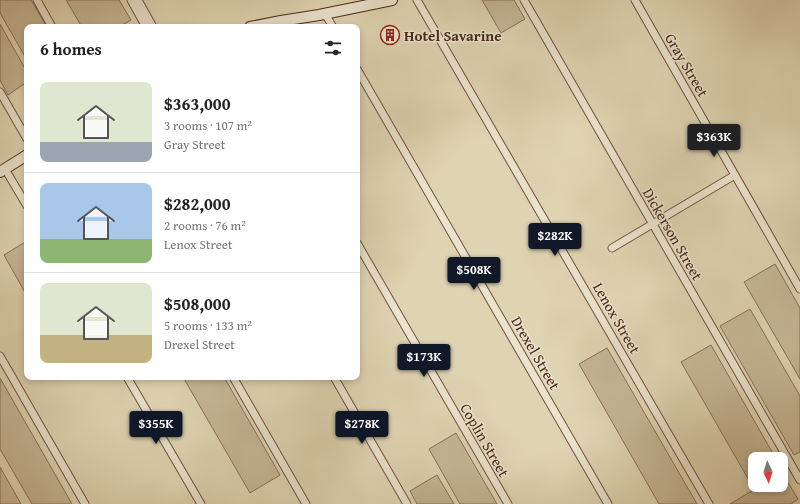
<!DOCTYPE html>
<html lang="en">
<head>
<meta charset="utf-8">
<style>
  :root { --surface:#fff; --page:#f6f6f6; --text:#222; --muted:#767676; --line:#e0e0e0; --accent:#111827 }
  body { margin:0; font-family:"Gentium Book Plus",serif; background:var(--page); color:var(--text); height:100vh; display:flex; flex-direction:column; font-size:15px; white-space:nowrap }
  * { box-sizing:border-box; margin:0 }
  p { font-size:13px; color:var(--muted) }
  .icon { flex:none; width:22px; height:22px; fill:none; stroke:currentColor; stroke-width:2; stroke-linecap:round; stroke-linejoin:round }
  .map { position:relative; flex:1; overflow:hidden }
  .side { position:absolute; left:24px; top:24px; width:336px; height:356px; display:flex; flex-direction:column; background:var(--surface); border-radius:8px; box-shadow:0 2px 6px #0003 }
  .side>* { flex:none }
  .needle { width:26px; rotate:176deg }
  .tools { position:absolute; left:748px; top:452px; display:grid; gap:8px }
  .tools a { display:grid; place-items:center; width:40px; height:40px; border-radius:8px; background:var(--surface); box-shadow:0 2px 6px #0003; font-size:20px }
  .price { position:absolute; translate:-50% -34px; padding:0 9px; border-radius:4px; background:var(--accent); color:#fff; font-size:13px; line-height:26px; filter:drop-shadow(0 1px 2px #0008) }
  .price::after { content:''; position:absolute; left:50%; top:24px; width:12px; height:9px; margin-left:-6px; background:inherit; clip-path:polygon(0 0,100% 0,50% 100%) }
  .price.selected { background:#222; color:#fff }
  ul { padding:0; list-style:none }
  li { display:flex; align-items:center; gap:12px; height:100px; padding:0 16px }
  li+li { border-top:1px solid var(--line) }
  li span { display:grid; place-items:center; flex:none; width:112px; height:80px; border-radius:8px; color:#555 }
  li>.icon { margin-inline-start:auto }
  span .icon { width:48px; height:48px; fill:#fffc; stroke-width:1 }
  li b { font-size:17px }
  h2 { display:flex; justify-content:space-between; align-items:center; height:48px; padding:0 16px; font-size:17px }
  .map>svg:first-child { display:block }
  .green { fill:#c6b798; stroke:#886f5a }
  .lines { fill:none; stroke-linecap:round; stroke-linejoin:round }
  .street-casing { stroke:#6f5241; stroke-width:9 }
  .secondary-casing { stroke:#4a271b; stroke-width:12 }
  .street { stroke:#eae3cd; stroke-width:7 }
  .secondary { stroke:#eae3cd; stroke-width:10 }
  .labels { text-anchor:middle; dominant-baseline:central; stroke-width:3; stroke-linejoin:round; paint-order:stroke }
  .poi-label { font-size:15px; font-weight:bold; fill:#4a271b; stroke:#eae3cd; text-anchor:start }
  .street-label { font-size:15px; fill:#4a271b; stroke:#eae3cd }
</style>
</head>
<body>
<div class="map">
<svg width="800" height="504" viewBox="0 0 800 504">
  <rect width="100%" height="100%" fill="#dfd4b2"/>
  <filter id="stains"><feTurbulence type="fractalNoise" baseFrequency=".005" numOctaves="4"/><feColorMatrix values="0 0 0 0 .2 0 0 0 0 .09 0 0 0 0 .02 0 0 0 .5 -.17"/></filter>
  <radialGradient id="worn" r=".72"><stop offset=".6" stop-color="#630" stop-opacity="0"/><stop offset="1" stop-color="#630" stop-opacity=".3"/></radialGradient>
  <path class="green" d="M0,0H31L47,27H27V60L0,13Z
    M66,0H119L131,20L119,27H82Z
    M482,0H514L525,19L501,33Z
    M0,24L27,72V82L8,95L0,80Z
    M27,241V296L4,255Z
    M775,264L800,308V379L744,282Z
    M750,309L800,396V452L794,455L720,326Z
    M711,345L776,459H755V479L750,482L681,362Z
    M607,348L697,504H659L579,364Z
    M183,377H224L280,475L250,493Z
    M0,378L72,504H32L0,449Z
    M456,433L497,504H460L429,449Z
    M0,467L21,504H0Z
    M782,473L798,499L791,504H730L762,485H781V474Z
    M437,475L454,504H417L410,491Z"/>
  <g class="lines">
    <g class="street-casing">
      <path id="street" d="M37,0L52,27
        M131,0L146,27
        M138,0L153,27
        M417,0L709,504
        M524,0L800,480
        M635,0L800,289
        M325,14L333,27
        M357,69L608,504
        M0,92L27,139
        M5,169L27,206
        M357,243L508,504
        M612,248L735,175
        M0,356L85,504
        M127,377L201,504
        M233,377L306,504
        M334,377L407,504"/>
    </g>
    <g class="secondary-casing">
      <path id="secondary" d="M250,27L281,21L319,15L392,0
        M0,172L27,155"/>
    </g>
    <use href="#street" class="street"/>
    <use href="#secondary" class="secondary"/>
  </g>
  <defs>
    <g id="building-ring" transform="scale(1)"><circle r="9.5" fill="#eae3cd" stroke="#8f2418" stroke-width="1.5"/><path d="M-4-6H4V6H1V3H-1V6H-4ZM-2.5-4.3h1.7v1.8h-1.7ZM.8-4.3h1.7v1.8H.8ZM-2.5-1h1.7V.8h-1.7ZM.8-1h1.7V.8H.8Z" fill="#8f2418"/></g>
  </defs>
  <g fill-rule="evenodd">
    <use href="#building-ring" x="390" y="35"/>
  </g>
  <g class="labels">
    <g class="poi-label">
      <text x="404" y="35">Hotel Savarine</text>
    </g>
    <g class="street-label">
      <text transform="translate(687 65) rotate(60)">Gray Street</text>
      <text transform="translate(673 234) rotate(60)">Dickerson Street</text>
      <text transform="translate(617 318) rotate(60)">Lenox Street</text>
      <text transform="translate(536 353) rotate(60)">Drexel Street</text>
      <text transform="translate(485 440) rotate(60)">Coplin Street</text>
    </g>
  </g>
  <rect width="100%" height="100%" filter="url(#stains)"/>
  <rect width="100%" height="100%" fill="url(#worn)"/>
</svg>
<div class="tools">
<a><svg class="needle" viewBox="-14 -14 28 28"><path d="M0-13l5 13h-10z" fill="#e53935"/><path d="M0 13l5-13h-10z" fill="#767676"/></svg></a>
</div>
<b class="price selected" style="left:714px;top:158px">$363K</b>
<b class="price" style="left:555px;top:257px">$282K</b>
<b class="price" style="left:474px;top:291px">$508K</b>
<b class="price" style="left:424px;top:378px">$173K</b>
<b class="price" style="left:156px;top:445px">$355K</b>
<b class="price" style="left:362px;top:445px">$278K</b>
<section class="side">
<h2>6 homes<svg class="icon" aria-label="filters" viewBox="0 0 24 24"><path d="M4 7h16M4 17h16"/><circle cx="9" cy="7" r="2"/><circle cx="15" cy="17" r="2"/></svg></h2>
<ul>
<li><span style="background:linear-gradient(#dfe7d0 75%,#9aa5b1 0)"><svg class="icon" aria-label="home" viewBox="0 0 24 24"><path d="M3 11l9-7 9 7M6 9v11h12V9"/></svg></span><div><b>$363,000</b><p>3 rooms · 107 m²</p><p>Gray Street</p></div></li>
<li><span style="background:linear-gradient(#a9c7e8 70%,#8fb573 0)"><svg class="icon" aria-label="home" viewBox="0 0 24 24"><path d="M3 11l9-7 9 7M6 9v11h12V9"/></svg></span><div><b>$282,000</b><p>2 rooms · 76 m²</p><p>Lenox Street</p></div></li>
<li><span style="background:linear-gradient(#dfe7d0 65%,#c2b280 0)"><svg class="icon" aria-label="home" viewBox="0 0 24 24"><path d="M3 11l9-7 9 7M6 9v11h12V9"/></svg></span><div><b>$508,000</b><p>5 rooms · 133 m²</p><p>Drexel Street</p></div></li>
</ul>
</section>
</div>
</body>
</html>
